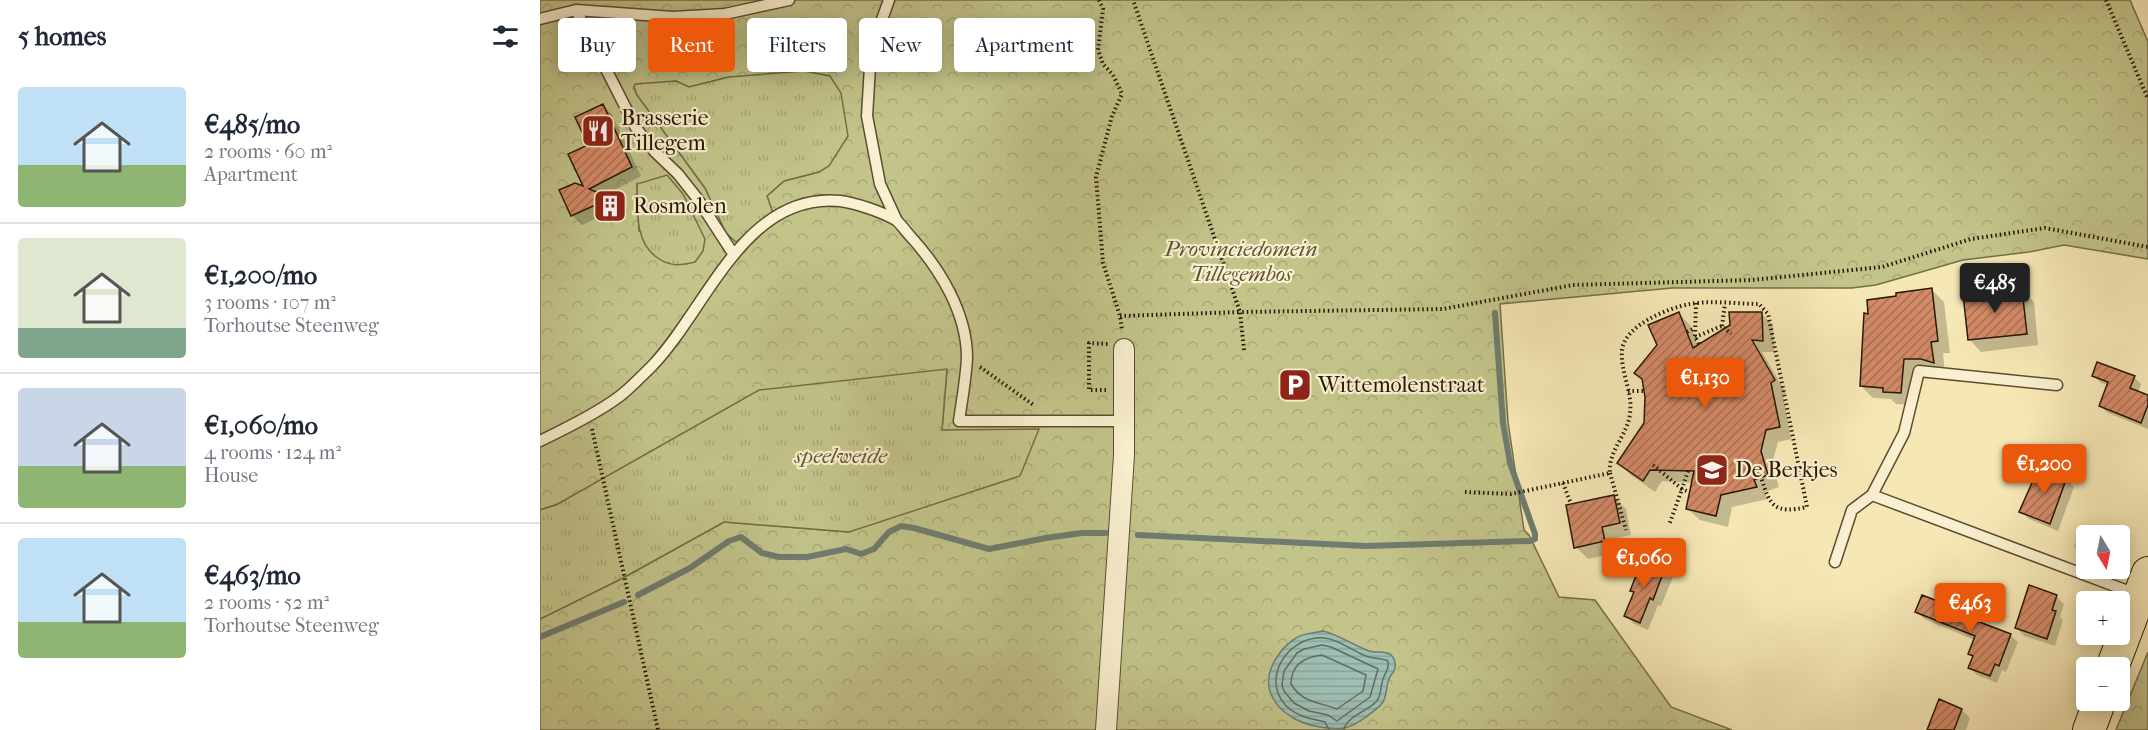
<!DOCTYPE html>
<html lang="en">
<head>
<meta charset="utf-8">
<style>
  :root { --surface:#fff; --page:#f2f2f3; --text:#1f2937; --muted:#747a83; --line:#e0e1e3; --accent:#ea580c }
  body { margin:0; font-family:"IM FELL French Canon",serif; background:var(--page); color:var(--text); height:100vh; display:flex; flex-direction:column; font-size:22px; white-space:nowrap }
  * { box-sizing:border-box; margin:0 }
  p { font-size:20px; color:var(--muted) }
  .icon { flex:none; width:33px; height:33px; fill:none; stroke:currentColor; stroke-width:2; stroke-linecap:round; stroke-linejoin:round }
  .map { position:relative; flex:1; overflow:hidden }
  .details { display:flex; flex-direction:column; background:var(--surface); width:540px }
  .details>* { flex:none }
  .top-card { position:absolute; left:18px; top:18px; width:570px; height:54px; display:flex; gap:12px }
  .needle { width:39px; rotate:170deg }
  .buttons { position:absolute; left:1536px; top:525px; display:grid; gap:12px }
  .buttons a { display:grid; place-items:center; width:54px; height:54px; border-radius:6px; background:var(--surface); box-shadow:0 3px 15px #0003; font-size:30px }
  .price { position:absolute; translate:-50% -51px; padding:0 14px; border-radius:6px; background:var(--accent); color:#fff; font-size:20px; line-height:39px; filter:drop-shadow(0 2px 3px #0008) }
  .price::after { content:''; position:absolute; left:50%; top:36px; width:18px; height:14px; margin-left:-9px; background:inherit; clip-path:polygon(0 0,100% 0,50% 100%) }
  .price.active { background:#222; color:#fff }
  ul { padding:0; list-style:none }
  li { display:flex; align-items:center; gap:18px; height:150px; padding:0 18px }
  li+li { border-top:2px solid var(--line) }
  li span { display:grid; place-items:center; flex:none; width:168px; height:120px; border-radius:6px; color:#555 }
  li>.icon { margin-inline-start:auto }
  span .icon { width:72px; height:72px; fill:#fffc; stroke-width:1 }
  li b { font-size:26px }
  h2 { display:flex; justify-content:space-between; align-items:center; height:72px; padding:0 18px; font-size:26px }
  .chip { padding:0 21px; border-radius:6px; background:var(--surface); box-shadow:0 3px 15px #0003; font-size:21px; line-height:54px }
  .chip.active { background:var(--accent); color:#fff }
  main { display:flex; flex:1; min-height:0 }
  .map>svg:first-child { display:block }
  .forest { fill:url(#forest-crowns); stroke:#756e48; stroke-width:1.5; fill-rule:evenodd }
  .park { fill:url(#park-tufts); stroke:#756e48; stroke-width:1.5 }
  .water { fill:url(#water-rules); stroke:#6f7c6f; stroke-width:1.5 }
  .shadow { fill:#0003 }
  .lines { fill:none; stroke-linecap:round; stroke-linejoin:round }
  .shore { stroke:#636c5e; stroke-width:1.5 }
  .stream { stroke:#6f7c6f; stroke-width:6 }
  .building { fill:url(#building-hatch); stroke:#281807; stroke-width:1.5 }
  .lane-casing { stroke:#5c4c32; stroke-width:13 }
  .street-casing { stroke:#5c4c32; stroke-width:22 }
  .primary-casing { stroke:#281807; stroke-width:34 }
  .path { stroke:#281807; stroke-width:4; stroke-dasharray:1.5 3; stroke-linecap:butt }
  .lane { stroke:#f9f0cf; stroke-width:10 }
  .street { stroke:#f9f0cf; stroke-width:20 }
  .primary { stroke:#f6e8b5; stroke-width:32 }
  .labels { text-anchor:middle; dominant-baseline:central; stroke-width:4.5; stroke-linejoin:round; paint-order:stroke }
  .poi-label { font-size:22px; fill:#281807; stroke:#f9f0cf; text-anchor:start }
  .park-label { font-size:22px; font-style:italic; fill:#5e5435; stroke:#f9f0cf }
</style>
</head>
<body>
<main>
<section class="details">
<h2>5 homes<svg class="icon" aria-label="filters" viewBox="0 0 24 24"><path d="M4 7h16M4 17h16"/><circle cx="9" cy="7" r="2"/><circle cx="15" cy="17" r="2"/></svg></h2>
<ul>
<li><span style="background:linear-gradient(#bfe0f5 65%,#8fb573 0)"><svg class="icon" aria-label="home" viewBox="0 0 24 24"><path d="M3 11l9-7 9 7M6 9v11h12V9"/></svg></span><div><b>€485/mo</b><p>2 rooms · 60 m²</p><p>Apartment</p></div></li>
<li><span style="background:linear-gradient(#dfe7d0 75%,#7fa58c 0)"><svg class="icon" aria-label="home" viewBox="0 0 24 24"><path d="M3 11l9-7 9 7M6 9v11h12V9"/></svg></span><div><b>€1,200/mo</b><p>3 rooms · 107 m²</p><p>Torhoutse Steenweg</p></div></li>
<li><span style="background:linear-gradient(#c9d6e8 65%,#8fb573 0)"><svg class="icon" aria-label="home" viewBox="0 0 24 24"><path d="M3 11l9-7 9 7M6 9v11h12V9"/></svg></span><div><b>€1,060/mo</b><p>4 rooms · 124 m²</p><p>House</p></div></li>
<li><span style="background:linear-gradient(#bfe0f5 70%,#8fb573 0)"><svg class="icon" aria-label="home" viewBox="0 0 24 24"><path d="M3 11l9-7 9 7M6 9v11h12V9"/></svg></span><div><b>€463/mo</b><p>2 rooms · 52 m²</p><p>Torhoutse Steenweg</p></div></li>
</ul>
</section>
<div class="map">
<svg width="1608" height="730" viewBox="0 0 1608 730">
  <defs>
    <pattern id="forest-crowns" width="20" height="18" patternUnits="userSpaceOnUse" patternTransform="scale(1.5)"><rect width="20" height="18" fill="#c2c48a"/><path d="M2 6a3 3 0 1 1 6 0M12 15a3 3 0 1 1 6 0" fill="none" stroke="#a7a876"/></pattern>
    <pattern id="park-tufts" width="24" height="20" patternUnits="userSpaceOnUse" patternTransform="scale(1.5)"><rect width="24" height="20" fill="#c2c48a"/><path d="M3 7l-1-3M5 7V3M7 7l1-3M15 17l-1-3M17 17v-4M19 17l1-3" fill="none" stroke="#a7a876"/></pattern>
    <pattern id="water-rules" width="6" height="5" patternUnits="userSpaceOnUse" patternTransform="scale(1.5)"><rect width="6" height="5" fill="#9ebfb4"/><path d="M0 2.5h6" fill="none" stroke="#88a399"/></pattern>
    <pattern id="building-hatch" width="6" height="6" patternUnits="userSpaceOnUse" patternTransform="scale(1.5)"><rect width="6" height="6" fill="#d38a66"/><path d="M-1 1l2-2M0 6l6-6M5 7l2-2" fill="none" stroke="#ab7052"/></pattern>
  </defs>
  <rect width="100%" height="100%" fill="#f6e8b5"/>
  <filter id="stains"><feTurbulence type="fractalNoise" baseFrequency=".00333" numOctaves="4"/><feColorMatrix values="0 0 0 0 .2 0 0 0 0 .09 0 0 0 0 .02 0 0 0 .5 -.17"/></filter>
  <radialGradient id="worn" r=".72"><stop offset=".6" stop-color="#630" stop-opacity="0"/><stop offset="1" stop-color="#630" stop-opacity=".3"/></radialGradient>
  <path class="forest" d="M0,0H1590L1608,42V259L1524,245L1489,252L1423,260L1336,285L1312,288H1132L960,304L968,422L984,530L989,535L1019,597L1055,600L1131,707L1192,730H0V619L81,579L184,522L309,532L498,430H402L407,370L0,510ZM189,77L279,172L244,181L227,196L233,214L214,227L186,233L165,188L97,95L94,88L136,81L149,87ZM97,184L163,251L99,231Z
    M1608,652V730H1576Z"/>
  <path class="park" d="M264,71L290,76L301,93L308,136L289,166L279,172L244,181L227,196L233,213L196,242L186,233L165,188L97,95L94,87L95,84L136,81L149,87L189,77Z
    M127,175L143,194L165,239L163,251L155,262C139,266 129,267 115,256C94,239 98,209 97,184Z
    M407,369L402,430L499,429L480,476L309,532L184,522L81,579L0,619V510L16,505L219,390Z"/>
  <path class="water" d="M783,631C799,635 813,645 829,651C836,653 846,651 851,655C854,657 856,664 855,667C855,672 850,675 849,679C846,687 847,695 843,702C839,708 832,712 826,717C808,730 802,730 780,727C745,722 713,693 737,657C742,649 748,643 756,638C763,633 774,633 783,631Z"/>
  <path class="shadow" d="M63,105L72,115L101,176L63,196L70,199L79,208L42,225L32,215L46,189L50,146Z
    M1392,290L1404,302L1410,353H1403L1405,374L1375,370L1373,405L1356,404L1351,399L1333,398L1321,386Z
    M1482,290L1494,302L1498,345L1441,352L1429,339Z
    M1221,313L1233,325L1234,352H1222L1246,393L1243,395L1251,439L1238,442L1232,464L1239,487L1225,492L1228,499L1192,507L1188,527L1160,520L1147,508L1153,483L1122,481L1115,492L1091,475L1079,463L1105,424L1118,345L1139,314L1151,326L1158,346Z
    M1553,375L1594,377L1601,384L1598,393L1608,397V429L1568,413L1560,406L1568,385L1561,383Z
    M1500,469L1527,479L1534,487L1518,531L1489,519L1481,511Z
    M1073,497L1086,509L1091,535L1073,539L1076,553L1048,559L1036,547Z
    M1542,527L1563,536H1546V554L1534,547Z
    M1125,569L1133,577L1121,606L1118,605L1108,630L1094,624L1086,616L1095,594L1092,591Z
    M1516,596L1524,604L1520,617L1523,620L1515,646L1484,636L1477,628Z
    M1377,612L1430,616L1436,622L1470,635L1478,642L1466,672L1462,670L1457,683L1437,675L1430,668L1434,658L1430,654L1435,640L1384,619Z
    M1422,710L1430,718L1426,730H1389Z"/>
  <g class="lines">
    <path class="shore" d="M782,645L791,647L838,669L830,697L797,721L788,715L769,711L754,703L744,691L742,685L744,671L757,653L764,649Z
      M782,655L826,675L823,691L797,709C779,702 762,703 751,684C751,665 765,657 782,655Z
      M789,730L785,722C773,719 762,718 751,710C717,684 746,635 784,638C799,639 812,651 826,656C834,659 842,658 848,661C850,669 845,672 843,679C840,687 842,695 836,702C827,711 805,718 804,730"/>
    <path class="stream" d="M598,535L826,546L990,541L995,539V534L970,463L963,423L955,313
      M98,595L150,568L189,541L201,537L222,553L239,557H267L306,549L321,554L334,549L349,532L361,526L374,528L449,549L506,538L542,533H566
      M0,637L84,602"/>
  </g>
  <path class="building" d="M63,104L92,167L49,189L71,198L31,216L19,190L35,183L43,186L28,154L48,145L35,117Z
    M1392,288L1398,341L1391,342L1394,363L1381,359H1364L1361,393L1343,392V388L1320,386L1324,313L1328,314L1327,300L1356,296V293Z
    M1482,289L1487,334L1428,340L1423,294Z
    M1139,312L1153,348L1190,325L1189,312H1222L1223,341L1212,340L1235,380L1231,383L1240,427L1226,430L1221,451L1228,475L1214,480L1217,487L1181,495L1176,516L1146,509L1154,471L1110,470L1103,481L1077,463L1104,423L1105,397L1102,379L1094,373L1117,345L1108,325Z
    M1557,362L1595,376L1590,388L1608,395V405L1601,423L1559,406L1568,382L1552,376Z
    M1499,467L1527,477L1510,524L1479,512Z
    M1074,495L1080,523L1062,527L1065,541L1034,548L1026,505Z
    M1103,558L1125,568L1113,600L1110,598L1100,623L1084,616L1094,592L1090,591Z
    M1489,585L1517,595L1512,610L1516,611L1507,639L1475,628Z
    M1382,595L1431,614L1429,618L1471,634L1459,666L1455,664L1450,676L1428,668L1433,656L1428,654L1435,636L1375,612Z
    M1399,699L1422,709L1414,730H1387Z"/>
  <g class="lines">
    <g class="lane-casing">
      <path id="lane" d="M349,0L331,50L327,116L340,184L357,221
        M36,10L96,128L115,152L138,174L157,198L194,255
        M0,19L36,10L133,17L185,14L249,0
        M0,441C25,429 66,409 86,391C95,383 104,374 112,366C167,309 204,192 300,201C316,203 342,212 356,220C361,224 366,232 371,237C400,269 427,313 427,358C426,378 422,400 419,421H585
        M1332,495L1364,433L1379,371L1517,385
        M1295,562L1312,510L1332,495L1596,594"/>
    </g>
    <g class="street-casing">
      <path id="street" d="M566,730L584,455V349"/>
    </g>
    <g class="primary-casing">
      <path id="primary" d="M1572,668L1608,573
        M1549,730L1560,700"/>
    </g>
    <path class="path" d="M559,0L563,9L558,50L563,64L573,75L582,94L572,116L556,177L563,263L580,316L582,330
      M1566,0L1608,99
      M1156,303L1155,337L1159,344
      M580,316L700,312L593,0
      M1182,326L1185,304
      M1147,332L1155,328
      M1155,337L1182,326L1191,334
      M704,350L700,312L903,309L1033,285L1212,280L1342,267L1431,239L1505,228L1608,247
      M440,367L495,406
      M566,390H549V343L568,344
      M1088,391H1104
      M52,429L118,730
      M1113,465L1142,489L1129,525
      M1148,471L1142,489L1149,492
      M1070,473L1086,530
      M1023,483L1031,504
      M925,492L971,494L1070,473C1068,450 1088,435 1090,413C1093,392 1080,372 1082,350C1085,325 1128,308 1150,304C1172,300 1197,304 1219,304L1228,314L1267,507C1235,514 1230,507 1221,477"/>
    <use href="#lane" class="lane"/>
    <use href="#street" class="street"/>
    <use href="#primary" class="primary"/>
  </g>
  <defs>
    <g id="restaurant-square" transform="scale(1.725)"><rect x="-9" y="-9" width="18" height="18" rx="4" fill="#8f2418" stroke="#f9f0cf"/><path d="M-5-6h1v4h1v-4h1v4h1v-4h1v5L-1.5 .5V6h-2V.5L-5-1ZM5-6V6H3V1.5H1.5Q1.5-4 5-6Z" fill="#fff"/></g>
    <g id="building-square" transform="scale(1.725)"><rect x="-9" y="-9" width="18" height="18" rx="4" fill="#8f2418" stroke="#f9f0cf"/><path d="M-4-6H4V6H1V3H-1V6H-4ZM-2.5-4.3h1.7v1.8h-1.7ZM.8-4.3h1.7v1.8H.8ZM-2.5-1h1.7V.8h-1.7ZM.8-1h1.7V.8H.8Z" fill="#fff"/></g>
    <g id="parking-square" transform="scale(1.725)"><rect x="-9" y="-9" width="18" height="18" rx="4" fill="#8f2418" stroke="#f9f0cf"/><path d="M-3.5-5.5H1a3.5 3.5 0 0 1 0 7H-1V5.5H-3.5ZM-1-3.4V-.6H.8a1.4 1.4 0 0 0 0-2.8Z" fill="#fff"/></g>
    <g id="school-square" transform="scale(1.725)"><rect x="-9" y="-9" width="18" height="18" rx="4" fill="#8f2418" stroke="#f9f0cf"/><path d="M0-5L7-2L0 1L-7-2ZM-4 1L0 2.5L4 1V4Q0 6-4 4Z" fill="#fff"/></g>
  </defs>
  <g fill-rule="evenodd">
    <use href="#restaurant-square" x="58" y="131"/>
    <use href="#building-square" x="70" y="206"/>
    <use href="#parking-square" x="755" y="385"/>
    <use href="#school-square" x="1172" y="470"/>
  </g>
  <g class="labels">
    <g class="poi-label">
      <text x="81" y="118">Brasserie<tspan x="81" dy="25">Tillegem</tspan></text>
      <text x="93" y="206">Rosmolen</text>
      <text x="778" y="385">Wittemolenstraat</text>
      <text x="1195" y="470">De Berkjes</text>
    </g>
    <g class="park-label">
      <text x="701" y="249">Provinciedomein<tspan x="701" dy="25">Tillegembos</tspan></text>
      <text x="301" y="456">speelweide</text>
    </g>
  </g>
  <rect width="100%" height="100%" filter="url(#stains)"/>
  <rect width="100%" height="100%" fill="url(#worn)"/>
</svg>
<div class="buttons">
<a><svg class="needle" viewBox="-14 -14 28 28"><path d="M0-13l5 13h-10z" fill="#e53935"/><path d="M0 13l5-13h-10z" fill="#747a83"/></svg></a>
<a>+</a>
<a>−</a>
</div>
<b class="price active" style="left:1455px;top:314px">€485</b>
<b class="price" style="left:1165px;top:409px">€1,130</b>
<b class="price" style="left:1504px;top:495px">€1,200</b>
<b class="price" style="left:1104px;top:589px">€1,060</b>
<b class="price" style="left:1430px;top:634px">€463</b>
<div class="top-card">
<a class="chip">Buy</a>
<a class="chip active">Rent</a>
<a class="chip">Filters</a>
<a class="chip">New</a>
<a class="chip">Apartment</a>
</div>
</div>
</main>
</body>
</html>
